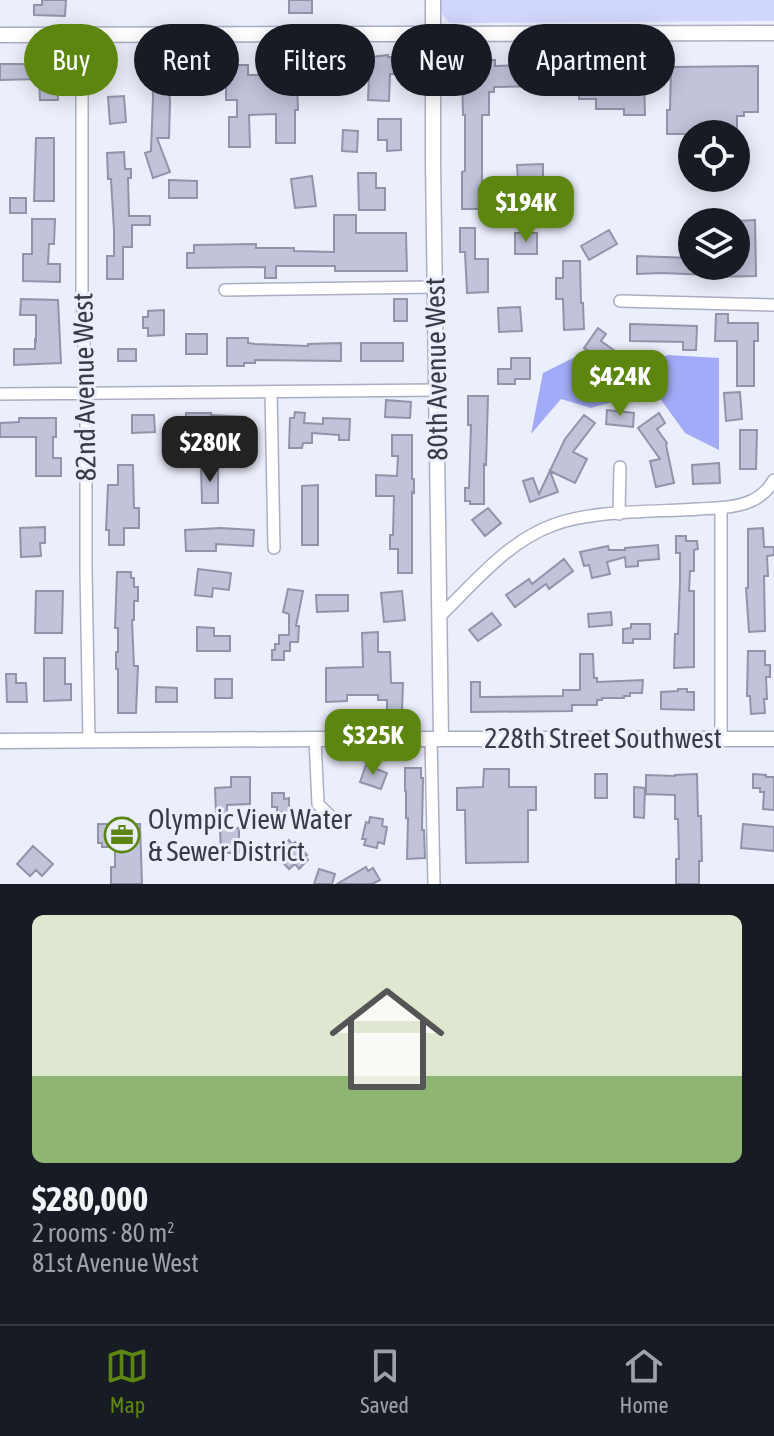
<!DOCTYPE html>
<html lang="en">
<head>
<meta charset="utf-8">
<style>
  :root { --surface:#171b24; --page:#242831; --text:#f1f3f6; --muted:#9ea1a6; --line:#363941; --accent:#5d8610 }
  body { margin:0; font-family:"Asap Condensed",sans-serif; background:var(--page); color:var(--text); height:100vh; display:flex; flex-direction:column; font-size:30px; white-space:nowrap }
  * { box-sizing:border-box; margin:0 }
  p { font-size:26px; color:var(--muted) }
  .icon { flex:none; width:44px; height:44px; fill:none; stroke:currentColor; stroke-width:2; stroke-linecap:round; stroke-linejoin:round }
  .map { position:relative; height:884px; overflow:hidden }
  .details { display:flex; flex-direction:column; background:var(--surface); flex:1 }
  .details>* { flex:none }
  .banner { position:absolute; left:24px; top:24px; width:726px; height:72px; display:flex; gap:16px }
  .fabs { position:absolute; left:678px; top:120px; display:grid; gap:16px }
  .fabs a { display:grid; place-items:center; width:72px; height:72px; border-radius:50%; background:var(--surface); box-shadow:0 4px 20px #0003; font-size:40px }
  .price { position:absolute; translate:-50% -68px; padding:0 18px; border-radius:16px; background:var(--accent); color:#fff; font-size:26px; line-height:52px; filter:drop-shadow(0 2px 4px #0008) }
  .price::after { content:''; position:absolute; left:50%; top:48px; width:24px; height:18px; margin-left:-12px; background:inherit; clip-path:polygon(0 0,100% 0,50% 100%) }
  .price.selected { background:#222; color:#fff }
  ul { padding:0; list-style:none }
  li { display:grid; align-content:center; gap:16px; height:424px; padding:0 32px }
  li span { display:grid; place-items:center; height:248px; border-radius:12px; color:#555 }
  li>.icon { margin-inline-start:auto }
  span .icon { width:144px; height:144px; fill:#fffc; stroke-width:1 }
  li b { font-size:34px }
  .pill { padding:0 28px; border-radius:36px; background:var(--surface); box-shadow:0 4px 20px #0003; font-size:28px; line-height:72px }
  .pill.selected { background:var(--accent); color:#fff }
  .dock { display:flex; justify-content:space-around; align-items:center; height:112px; border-top:2px solid var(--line); background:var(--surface); font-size:22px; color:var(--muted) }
  .dock a { display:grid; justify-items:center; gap:4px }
  .dock .selected { color:var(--accent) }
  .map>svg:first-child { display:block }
  .green { fill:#d1d7fc }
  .forest { fill:#a2abf7 }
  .building { fill:#c0c3d9; stroke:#9194a9; stroke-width:2 }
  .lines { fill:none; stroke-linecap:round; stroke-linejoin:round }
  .minor-casing { stroke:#abaec3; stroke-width:14 }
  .tertiary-casing { stroke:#abaec3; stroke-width:17 }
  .minor { stroke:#fff; stroke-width:11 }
  .tertiary { stroke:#fff; stroke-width:14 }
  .labels { text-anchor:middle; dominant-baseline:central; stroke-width:6; stroke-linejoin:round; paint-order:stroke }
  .street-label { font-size:28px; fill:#3a3c45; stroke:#ebeefb }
  .poi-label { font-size:28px; fill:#3a3c45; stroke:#ebeefb; text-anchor:start }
</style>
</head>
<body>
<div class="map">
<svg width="774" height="884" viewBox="0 0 774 884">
  <rect width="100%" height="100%" fill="#ebeefb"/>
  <path class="green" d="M440,0H774V21L450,23C442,16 440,11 440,0Z"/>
  <path class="forest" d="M579,355L610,375L668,355L719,358V450L685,433L654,390L591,408L561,399L531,434L543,373Z"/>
  <path class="building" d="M42,0H66L65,16L34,15V5H42Z
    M289,0H312V13H289Z
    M388,55V57H394V74H390L389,101L368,100L369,75H364V58Z
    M456,59L495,60V66L530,65V73L579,74V70H602L601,92H624V73H617V61H639L640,80H644L645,115H624V109H596V99H579V95H540L541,86L494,87V92H489V115H482V209H462V172L465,171V115H463L462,76H456Z
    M278,61H297V65L318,62L320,81L297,84L298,110H295V143H276V114L249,115L250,147H229V117H237V100H226V84L230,83V72H232V65H248V75H279Z
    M0,64H30V68L57,67L58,100H40L39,79L0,80Z
    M758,66V112H744V116H737V134H667V110H670L671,67Z
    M152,67H167L170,101L169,138H157L170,172L153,178L145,153L151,151L153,97Z
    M124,96L126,122L110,124L108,97Z
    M378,119H401V150L387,151V140H378Z
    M343,130L358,131L357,152L342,151Z
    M36,138H54V201H34Z
    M124,152L125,169H131V178H128L129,216H150V225H132V247H123V279H107V256H114V231L111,179H108L107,153Z
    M543,164V181H548V194H519L517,165Z
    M358,173H376V188H385V210H359Z
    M312,176L316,206L295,208L291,179Z
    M169,180L197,181V198H169Z
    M10,198H26V213H10Z
    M334,215H356V233H406L407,271H335V266H276V278H265V267L187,268V253H194V245L256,244V248H294V251L334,252Z
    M32,219H55L54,244H49L48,264H60V282L23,281V254H32Z
    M755,220L756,276L710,277V275L662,273L637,274V256L692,258V266H736V221Z
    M460,228H475V259H488V292L467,293L465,252H460Z
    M609,230L617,244L589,260L581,246Z
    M515,233H537V254H515Z
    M563,261H580L581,303H583L584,329L564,330L563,299H556V278H563Z
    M21,299L58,300L61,363L14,365V349H35V340L36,341V315H20Z
    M394,299H407V321H394Z
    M520,307L522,331L499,332L498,308Z
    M164,310V335L148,336V328H143V317H148V311Z
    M716,314H728V323H758V341H754V386H737V341H715Z
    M630,324L697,326L696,350H683V342L630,341Z
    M598,328L606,334L601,341L615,351L603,369L591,361L594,355L584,348Z
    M186,334H207V354H186Z
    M227,338H248V343L255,344L308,346V344L341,343V361L255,360V363H244V366H227Z
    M361,343H403V361H361Z
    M118,349H136V361H118Z
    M511,358H530V379H515V384H498V369H511Z
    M740,392L742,419L726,421L724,393Z
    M468,396H488L486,465L484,464V504H470V501H465V488H469L471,425H468Z
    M386,400L411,402L410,418L385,417Z
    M607,410L634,413L633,427L606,424Z
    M295,412L305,413L304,423L323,424V418L350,419L349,440H339V435L312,433V443H303L302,448H289L290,418H294Z
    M186,413H211V415L246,417V434L221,432V430H186Z
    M659,413L665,423L657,429L667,443L666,445L674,483L656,487L650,461L660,459L638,428Z
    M132,415H154L155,432L132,433Z
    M584,415L595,423L573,452L587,459L575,483L550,471L558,492L530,502L523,481L533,478L539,494L565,439Z
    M19,418H56V437H53V458H61V476H36V437H0V423L19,422Z
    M740,430H757L756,469H740Z
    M392,435H412V479H414V493L412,492V573H398V549H390V535H393L394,496H376V475L397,476L398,456H392Z
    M719,463L720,483L693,484L692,465Z
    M118,465H133L134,508H139V528H124V545H109V530H106L108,485H118Z
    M201,466H218V503H202Z
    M318,485V545H302V486Z
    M488,508L501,523L485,536L472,520Z
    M45,527V543H40L41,556L21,557L20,528Z
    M220,528L254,530L253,546L216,544V551H186L185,530Z
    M763,528L764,547H774V555L767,556L768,576H764L765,631L749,632L746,588H748V529Z
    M676,536H686V541H697L698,549L694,550V571H690L689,591H694V667L674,668L675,634H678L680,583V553H676Z
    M658,545L659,559L638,561V566L626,567L625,557L607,562L610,574L592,578L589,565L584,566L580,552L608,546L609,550H625V548Z
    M564,559L573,571L549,589L546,584L515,607L506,595L529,579L532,584Z
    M198,569L231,573L229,590L213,588L212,597L195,595Z
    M117,572H131V578H134V587H138V601H134V620H132L134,666H138L136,713H118V669H116V652H118V628H115Z
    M288,589L303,591L296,626H299L298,642H290V651H284V660H272V650H275V644H279V635H289V614L283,612Z
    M36,591H63L62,633H35Z
    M402,591L405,620L384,622L381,593Z
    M316,595H348V611L317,612Z
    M611,612L612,625L589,627L588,614Z
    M492,613L501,625L478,641L469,630Z
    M631,624H650V639H633V643H623V629L631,628Z
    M197,627L214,628V636H230V651H197Z
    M378,632V652H390L391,683H403L402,711H387V700H378V695H347V701L326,702V668L363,667L362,633Z
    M748,651H765V665H770V677H766L767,699H764L765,713L751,714L750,696H747Z
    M580,654H593L594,678H597V682L643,680L642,693H630V696H624V698H602V700H597V705H572V711L471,712V682H480V697L563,696V690H580Z
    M44,658H65V684H71V700L44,701Z
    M6,674H16V683H26L27,702H7Z
    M215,679H232V698H215Z
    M156,687L177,688V702H156Z
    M678,689H687V692H694V710L661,709V692L678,691Z
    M366,765L387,773L381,789L360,782Z
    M405,768H421V778H423L422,830H424L425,858L407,859L408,818H406V791H405Z
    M484,769H509V787H536V810H528V862L466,863L465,810H457V788L483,787Z
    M595,774H607V798H595Z
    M697,774L698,816H701L702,861H699V884H676V859H679L678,819H675V795L646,794V775L675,776V775Z
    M753,774L766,775V777H774V810L763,809L764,792H760V788H753Z
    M231,777H250V804L227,805V813H216L215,788L231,787Z
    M634,787L645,788L644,818L634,817Z
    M272,793H284V799L289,798V812H277V807H272Z
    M370,817L383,819L382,826L387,827L384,844L378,842L377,848L364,845L366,839H362L366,822L369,823Z
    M116,818H128V824H140L142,884H111V867H115V847H102V843H98V824H116Z
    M743,824L774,827V851L741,848Z
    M239,828V853H221L220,829Z
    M289,840L292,844L295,842L307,855L305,856L308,860L299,869L295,864L289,869L278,857L283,852L280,848Z
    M33,846L53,864L42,876L36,870L30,876L17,864Z
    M366,867L368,871L373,868L380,880L372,884H337Z
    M319,869L335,874L332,884H314Z"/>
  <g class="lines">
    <g class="minor-casing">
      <path id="minor" d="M82,35V292L86,394V571L89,740
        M225,290L435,287
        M620,301L774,305
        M271,392L274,548
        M0,394L437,390
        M721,508V738
        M619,514L620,467
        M440,616C475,582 507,542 553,525C592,510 656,512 699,509C715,508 738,508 753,500C763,495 769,489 774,480
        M431,738L434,884
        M315,739L318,804L330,816"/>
    </g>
    <g class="tertiary-casing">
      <path id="tertiary" d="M433,0V162L441,738
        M0,35L774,33
        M0,741L315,739H774"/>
    </g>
    <use href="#minor" class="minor"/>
    <use href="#tertiary" class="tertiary"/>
  </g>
  <defs>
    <g id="office-ring" transform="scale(1.8)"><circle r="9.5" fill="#ebeefb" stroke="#5d8610" stroke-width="1.5"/><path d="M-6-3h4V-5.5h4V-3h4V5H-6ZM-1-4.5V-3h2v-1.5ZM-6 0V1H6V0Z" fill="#5d8610"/></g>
  </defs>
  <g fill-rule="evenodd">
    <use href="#office-ring" x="122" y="835"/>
  </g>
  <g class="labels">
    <g class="street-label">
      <text transform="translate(436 369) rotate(-91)">80th Avenue West</text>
      <text transform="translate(84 387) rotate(-91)">82nd Avenue West</text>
      <text x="603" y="738">228th Street Southwest</text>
    </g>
    <g class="poi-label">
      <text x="148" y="819">Olympic View Water<tspan x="148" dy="32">&amp; Sewer District</tspan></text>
    </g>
  </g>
</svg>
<div class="fabs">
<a><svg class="icon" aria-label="locate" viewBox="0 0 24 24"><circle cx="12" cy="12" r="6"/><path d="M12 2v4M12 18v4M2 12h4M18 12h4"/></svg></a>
<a><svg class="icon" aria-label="layers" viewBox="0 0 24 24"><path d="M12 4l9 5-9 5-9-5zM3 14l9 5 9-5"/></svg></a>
</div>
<b class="price" style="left:526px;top:244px">$194K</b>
<b class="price" style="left:620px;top:418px">$424K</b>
<b class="price selected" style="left:210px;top:484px">$280K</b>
<b class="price" style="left:373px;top:777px">$325K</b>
<div class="banner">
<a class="pill selected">Buy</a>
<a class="pill">Rent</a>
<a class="pill">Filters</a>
<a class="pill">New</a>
<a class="pill">Apartment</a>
</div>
</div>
<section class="details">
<ul>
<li><span style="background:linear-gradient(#dfe7d0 65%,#8fb573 0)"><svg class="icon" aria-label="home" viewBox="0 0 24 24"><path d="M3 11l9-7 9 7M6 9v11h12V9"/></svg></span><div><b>$280,000</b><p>2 rooms · 80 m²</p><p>81st Avenue West</p></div></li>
</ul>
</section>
<nav class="dock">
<a class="selected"><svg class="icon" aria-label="map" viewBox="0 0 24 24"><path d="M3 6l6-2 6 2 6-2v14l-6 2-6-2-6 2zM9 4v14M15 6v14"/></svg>Map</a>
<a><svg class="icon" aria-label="saved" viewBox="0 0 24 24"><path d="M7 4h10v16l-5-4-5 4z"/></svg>Saved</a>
<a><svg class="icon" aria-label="home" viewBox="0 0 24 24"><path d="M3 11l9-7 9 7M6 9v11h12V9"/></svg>Home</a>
</nav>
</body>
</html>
